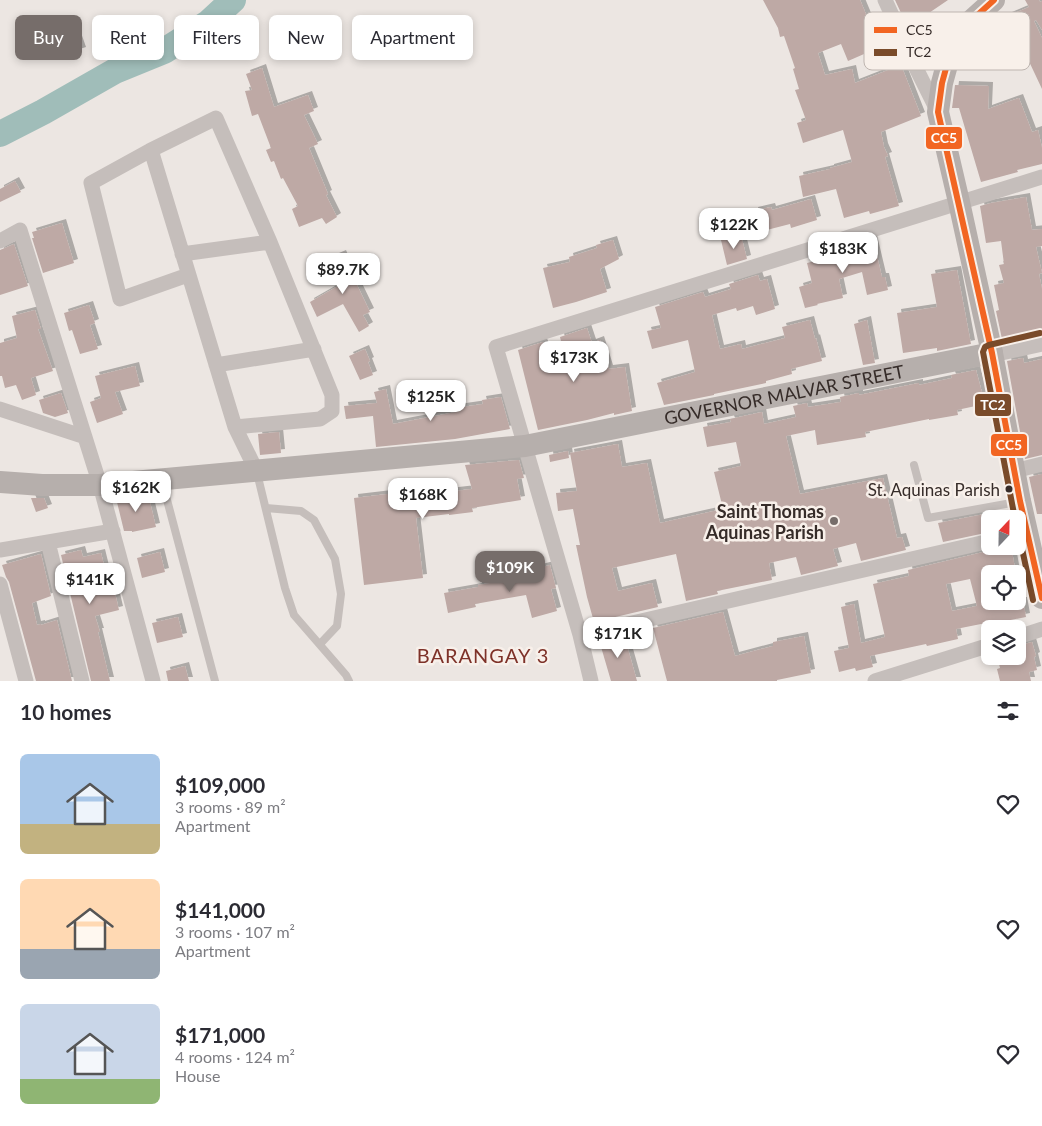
<!DOCTYPE html>
<html lang="en">
<head>
<meta charset="utf-8">
<style>
  :root { --surface:#fff; --page:#f2f2f3; --text:#2b2b33; --muted:#7c7c81; --accent:#766d6a }
  body { margin:0; font-family:Lato,sans-serif; background:var(--page); color:var(--text); height:100vh; display:flex; flex-direction:column; font-size:19px; white-space:nowrap }
  * { box-sizing:border-box; margin:0 }
  p { font-size:16px; color:var(--muted) }
  .icon { flex:none; width:28px; height:28px; fill:none; stroke:currentColor; stroke-width:2; stroke-linecap:round; stroke-linejoin:round }
  .map { position:relative; height:681px; overflow:hidden }
  .side { display:flex; flex-direction:column; background:var(--surface); flex:1 }
  .side>* { flex:none }
  .top-card { position:absolute; left:15px; top:15px; width:500px; height:45px; display:flex; gap:10px }
  .needle { width:32px; rotate:22deg }
  .buttons { position:absolute; left:981px; top:510px; display:grid; gap:10px }
  .buttons a { display:grid; place-items:center; width:45px; height:45px; border-radius:8px; background:var(--surface); box-shadow:0 2px 8px #0003; font-size:25px }
  .price { position:absolute; translate:-50% -42px; padding:0 11px; border-radius:10px; background:#fff; color:#222; font-size:16px; line-height:32px; filter:drop-shadow(0 1px 2px #0008) }
  .price::after { content:''; position:absolute; left:50%; top:30px; width:15px; height:11px; margin-left:-8px; background:inherit; clip-path:polygon(0 0,100% 0,50% 100%) }
  .price.current { background:var(--accent); color:#fff }
  ul { padding:0; list-style:none }
  li { display:flex; align-items:center; gap:15px; height:125px; padding:0 20px }
  li span { display:grid; place-items:center; flex:none; width:140px; height:100px; border-radius:8px; color:#555 }
  li>.icon { margin-inline-start:auto }
  span .icon { width:60px; height:60px; fill:#fffc; stroke-width:1 }
  li b { font-size:21px }
  h2 { display:flex; justify-content:space-between; align-items:center; height:60px; padding:0 20px; font-size:21px }
  .tag { padding:0 18px; border-radius:8px; background:var(--surface); box-shadow:0 2px 8px #0003; font-size:18px; line-height:45px }
  .tag.current { background:var(--accent); color:#fff }
  .map>svg:first-child { display:block }
  .lines { fill:none; stroke-linecap:round; stroke-linejoin:round }
  .river { stroke:#a0bdb9; stroke-width:26 }
  .building { fill:#bea9a5; fill-rule:evenodd; filter:url(#shadow) }
  .service { stroke:#c5bebb; stroke-width:8 }
  .minor { stroke:#c5bebb; stroke-width:15 }
  .tertiary { stroke:#c5bebb; stroke-width:19 }
  .secondary { stroke:#b6afac; stroke-width:22 }
  .bus-1-casing { stroke:#f8f0ea; stroke-width:10 }
  .bus-2-casing { stroke:#f8f0ea; stroke-width:10 }
  .bus-1 { stroke:#f26522; stroke-width:6 }
  .bus-2 { stroke:#7a4b2a; stroke-width:6 }
  .bus-dot { fill:#362c29; stroke:#f8f0ea; stroke-width:2 }
  .poi-dot { fill:#766d6a; stroke:#f8f0ea; stroke-width:2 }
  .labels { text-anchor:middle; dominant-baseline:central; stroke-width:5; stroke-linejoin:round; paint-order:stroke }
  .bus-label { font-size:17px; fill:#362c29; stroke:#f8f0ea; text-anchor:end }
  .street-label { font-size:18px; fill:#362c29; stroke:#f8f0ea }
  .poi-label { font-size:18px; font-weight:bold; fill:#362c29; stroke:#f8f0ea; text-anchor:end }
  .quarter-label { font-size:20px; letter-spacing:1px; fill:#7e3229; stroke:#f8f0ea }
  .key { fill:#f8f0ea; stroke:#beb5b0; stroke-width:1 }
  .key-label { font-size:14px; fill:#362c29 }
  .line-badge { stroke:#f8f0ea; stroke-width:2 }
  .badge-label { font-size:14px; text-anchor:middle; font-weight:bold; fill:#fff }
</style>
</head>
<body>
<div class="map">
<svg width="1042" height="681" viewBox="0 0 1042 681">
  <defs>
    <filter id="shadow"><feDropShadow dx="4" dy="-4" stdDeviation="0" flood-color="#0004"/></filter>
  </defs>
  <rect width="100%" height="100%" fill="#ece6e2"/>
  <g class="lines">
    <path class="river" d="M0,134L43,112L115,71L164,51L208,23L233,0"/>
  </g>
  <path class="building" d="M763,0H860L873,31L880,28L887,44L848,61L841,44L818,53L825,75L852,69L855,83L901,65L921,116L881,132L884,147L888,156L885,157L899,206L870,214L869,211L844,218L836,189L803,197L799,176L830,169V168L852,162L843,130L803,143L797,123L806,120L795,90L799,89L793,69L795,68L784,36L780,37L778,28Z
    M895,0H948L926,15L930,20L922,25L937,33L924,57L915,43Z
    M1025,0H1039L1040,2L1042,1V30L1036,20L1034,21L1042,38V89L1026,55L1013,61L1010,54L993,60L984,38L1001,32L996,21L1029,7Z
    M75,31L82,51L60,58L54,38Z
    M262,68L274,107L308,95L314,111L304,115L318,144L309,148L328,194L326,195L337,217L326,224L322,218L299,227L292,209L298,206L283,178L281,179L274,161L271,162L266,150L271,148L258,114L252,116L245,91L252,90L246,74Z
    M955,85L989,86L988,109L1019,98L1032,132L1038,130L1042,148V164L1017,170L1018,172L981,182L959,108H952Z
    M15,181L21,192L0,202V189Z
    M1026,197L1032,230L1042,229V246L1036,247L1042,273L1039,274L1042,289V331L1002,339L996,311L999,310L994,285L1004,283L999,265L1004,264L1001,241L986,243L980,206L991,203Z
    M811,199L817,220L791,228L790,224L759,232L754,211L771,207L772,210Z
    M62,223L74,263L43,273L32,238H34L32,232Z
    M741,235L747,259L727,265L721,240Z
    M873,239L882,277H885L888,290L867,295L862,272L839,279L843,298L817,304L818,305L805,308L799,287L812,283L807,263L835,256L834,253L857,246V245Z
    M613,240L619,259L600,269L607,292L576,302L553,308L543,268L570,262L569,257L597,248L596,245Z
    M14,244L28,286L0,295V250Z
    M342,254L355,284L356,283L370,312L363,315L369,326L359,332L343,304L317,317L310,302L338,286L328,260Z
    M957,270L971,344L937,351V348L903,353L897,313L937,307L931,274Z
    M758,275L760,281L767,279L775,309L756,315L753,306L737,311L736,308L712,315L720,349L741,344L742,349L785,338L782,327L810,320L815,339L816,338L822,361L791,369L792,374L766,381V383L714,394V395L664,405L657,383L695,372L688,340L652,349L647,331L661,328L655,307L703,292L705,297L731,289L729,284Z
    M89,305L95,323L90,325L98,349L80,354L72,330L69,331L64,313Z
    M35,310L41,329H38L53,371L31,378L36,395L22,400L16,385L5,388L2,376H0V343L17,338L12,316Z
    M867,320L875,363L863,365L854,324Z
    M587,328L592,343L600,340L609,369L625,367L632,411L614,415V413L587,420L538,430L518,350L543,342L550,362L565,358L560,337Z
    M365,349L370,361L368,362L373,375L360,380L349,356Z
    M1023,358L1024,363L1042,359V455L1025,459L1007,361Z
    M135,366L140,386L115,392L123,414L97,423L90,402L101,398L95,376Z
    M976,370L985,404L957,410L958,415L929,420V419L865,432L866,437L817,445L815,430L786,436L800,494L883,478L897,538L902,537L906,550L861,561L856,543L833,549L838,566L801,575L796,557L769,563L772,580L717,591L718,594L686,601L676,554L612,568L618,591L652,583L658,607L594,622L587,597L576,545H580L573,509L558,511L556,493L577,491L570,453L618,444L622,467L647,463L660,523L723,509L714,472L741,466L736,442L707,447L703,427L731,422L730,419L762,412L764,424L796,417L793,406L807,403L808,407L841,402L840,397L859,393V395L919,383V385L952,378L951,375Z
    M386,389L393,424L456,412L455,408L483,404L482,400L501,397L510,429L455,439L376,447L373,416L346,419L344,406L377,403L374,392Z
    M61,393L68,413L55,417L43,413L39,400Z
    M279,432L281,453L260,455L258,434Z
    M568,451L569,458L550,462L549,455Z
    M519,460L524,478L517,479L521,500L472,508L473,512L449,515V514L416,518L423,578L364,585L354,498L413,491V499L446,495V492L472,489L465,465Z
    M1042,474V514H1037L1029,477Z
    M148,494L156,527L132,532V531H124L116,498Z
    M31,498H44L48,508L36,512Z
    M990,513V532L943,542L938,523Z
    M997,546H1011L1016,574H990V575L983,577L990,604L1002,601H1023L1026,617L996,623V621L956,629L958,639L927,646L926,644L870,656L873,667L856,671L855,668L839,672L834,651L849,648L841,607L854,604L861,643L885,637L873,584L909,576L908,570L992,550ZM970,579L977,606L952,611L946,584Z
    M81,550L83,557L101,553L110,590L114,589L119,610L95,616L100,632H98L110,681H91L61,555Z
    M160,552L165,572L142,578L137,558Z
    M41,554L51,596L32,603L37,625L41,624V625L57,620L72,681H36L9,582L6,577L2,565Z
    M550,565L556,588L551,589L557,611L532,618L526,595L475,604L476,607L448,613L444,593L478,587V585L520,578L518,573Z
    M723,612L735,656L773,646V642L804,636L811,673L777,680V681H667L653,628Z
    M178,617L183,637L157,643L152,623Z
    M624,635L637,681H611L599,640Z
    M1032,642L1036,656L1034,657L1037,670L1029,672L1031,681H1000L997,669L1000,668L997,656H1018V646Z
    M185,666L189,681H168L166,671Z"/>
  <g class="lines">
    <path class="service" d="M914,465L928,518L1017,502
      M257,473L285,588L294,615L346,675L349,681
      M162,481L215,681
      M266,508L301,511L314,520L335,559L341,594L337,626L320,644"/>
    <path class="minor" d="M885,0L917,70L938,112
      M151,150L235,427L256,470
      M0,241L20,230L100,485L153,681
      M182,254L270,242
      M188,275L120,299L91,183L151,150L216,118L270,242L332,395V411L320,419L235,427
      M216,365L314,349
      M0,409L85,437
      M1014,471L1042,464
      M48,542L82,681
      M0,550L113,531
      M0,584L26,681
      M580,635L990,541
      M1018,637L1042,629
      M591,681L580,635L496,347L1042,177
      M875,681L990,645"/>
    <path class="tertiary" d="M992,353L1042,342"/>
    <g class="secondary">
      <path d="M994,0L972,20L951,50L942,83L938,112L959,202L992,353L1020,501L1042,598"/>
      <path id="s1" d="M0,482L42,485H100L525,446L992,353"/>
    </g>
    <g class="bus-1-casing">
      <path id="bus-1" d="M994,0L972,20L951,50L942,83L938,112L992,353L1020,501L1042,598"/>
    </g>
    <g class="bus-2-casing">
      <path id="bus-2" d="M1015,519L983,352L985,347L989,345L1040,333
        M1018,530L1033,600"/>
    </g>
    <use href="#bus-1" class="bus-1"/>
    <use href="#bus-2" class="bus-2"/>
  </g>
  <circle class="bus-dot" cx="1009" cy="489" r="4.5"/>
  <circle class="poi-dot" cx="834" cy="521" r="5"/>
  <g class="labels">
    <g class="bus-label">
      <text x="1000" y="489">St. Aquinas Parish</text>
    </g>
    <g class="street-label">
      <text stroke="none"><textPath href="#s1" startOffset="791">GOVERNOR MALVAR STREET</textPath></text>
    </g>
    <g class="poi-label">
      <text x="824" y="511">Saint Thomas<tspan x="824" dy="21">Aquinas Parish</tspan></text>
    </g>
    <g class="quarter-label">
      <text x="483" y="655">BARANGAY 3</text>
    </g>
  </g>
  <rect x="864" y="12" width="166" height="58" rx="8" class="key"/>
  <rect x="874" y="27" width="23" height="6" fill="#f26522"/>
  <rect x="874" y="49" width="23" height="7" fill="#7a4b2a"/>
  <g class="key-label">
    <text x="906" y="35">CC5</text>
    <text x="906" y="57">TC2</text>
  </g>
  <g class="line-badge">
    <rect x="925" y="126" width="38" height="24" rx="5" fill="#f26522"/>
    <rect x="974" y="393" width="38" height="24" rx="5" fill="#7a4b2a"/>
    <rect x="990" y="433" width="38" height="24" rx="5" fill="#f26522"/>
  </g>
  <g class="badge-label">
    <text x="944" y="143">CC5</text>
    <text x="993" y="410">TC2</text>
    <text x="1009" y="450">CC5</text>
  </g>
</svg>
<div class="buttons">
<a><svg class="needle" viewBox="-14 -14 28 28"><path d="M0-13l5 13h-10z" fill="#e53935"/><path d="M0 13l5-13h-10z" fill="#7c7c81"/></svg></a>
<a><svg class="icon" aria-label="locate" viewBox="0 0 24 24"><circle cx="12" cy="12" r="6"/><path d="M12 2v4M12 18v4M2 12h4M18 12h4"/></svg></a>
<a><svg class="icon" aria-label="layers" viewBox="0 0 24 24"><path d="M12 4l9 5-9 5-9-5zM3 14l9 5 9-5"/></svg></a>
</div>
<b class="price" style="left:734px;top:250px">$122K</b>
<b class="price" style="left:843px;top:274px">$183K</b>
<b class="price" style="left:343px;top:295px">$89.7K</b>
<b class="price" style="left:574px;top:383px">$173K</b>
<b class="price" style="left:431px;top:422px">$125K</b>
<b class="price" style="left:136px;top:513px">$162K</b>
<b class="price" style="left:423px;top:520px">$168K</b>
<b class="price current" style="left:510px;top:593px">$109K</b>
<b class="price" style="left:90px;top:605px">$141K</b>
<b class="price" style="left:618px;top:659px">$171K</b>
<div class="top-card">
<a class="tag current">Buy</a>
<a class="tag">Rent</a>
<a class="tag">Filters</a>
<a class="tag">New</a>
<a class="tag">Apartment</a>
</div>
</div>
<section class="side">
<h2>10 homes<svg class="icon" aria-label="filters" viewBox="0 0 24 24"><path d="M4 7h16M4 17h16"/><circle cx="9" cy="7" r="2"/><circle cx="15" cy="17" r="2"/></svg></h2>
<ul>
<li><span style="background:linear-gradient(#a9c7e8 70%,#c2b280 0)"><svg class="icon" aria-label="home" viewBox="0 0 24 24"><path d="M3 11l9-7 9 7M6 9v11h12V9"/></svg></span><div><b>$109,000</b><p>3 rooms · 89 m²</p><p>Apartment</p></div><svg class="icon" aria-label="heart" viewBox="0 0 24 24"><path d="M12 20l-8-8c-3-5 5-10 8-4 3-6 11-1 8 4z"/></svg></li>
<li><span style="background:linear-gradient(#ffd9b3 70%,#9aa5b1 0)"><svg class="icon" aria-label="home" viewBox="0 0 24 24"><path d="M3 11l9-7 9 7M6 9v11h12V9"/></svg></span><div><b>$141,000</b><p>3 rooms · 107 m²</p><p>Apartment</p></div><svg class="icon" aria-label="heart" viewBox="0 0 24 24"><path d="M12 20l-8-8c-3-5 5-10 8-4 3-6 11-1 8 4z"/></svg></li>
<li><span style="background:linear-gradient(#c9d6e8 75%,#8fb573 0)"><svg class="icon" aria-label="home" viewBox="0 0 24 24"><path d="M3 11l9-7 9 7M6 9v11h12V9"/></svg></span><div><b>$171,000</b><p>4 rooms · 124 m²</p><p>House</p></div><svg class="icon" aria-label="heart" viewBox="0 0 24 24"><path d="M12 20l-8-8c-3-5 5-10 8-4 3-6 11-1 8 4z"/></svg></li>
</ul>
</section>
</body>
</html>
